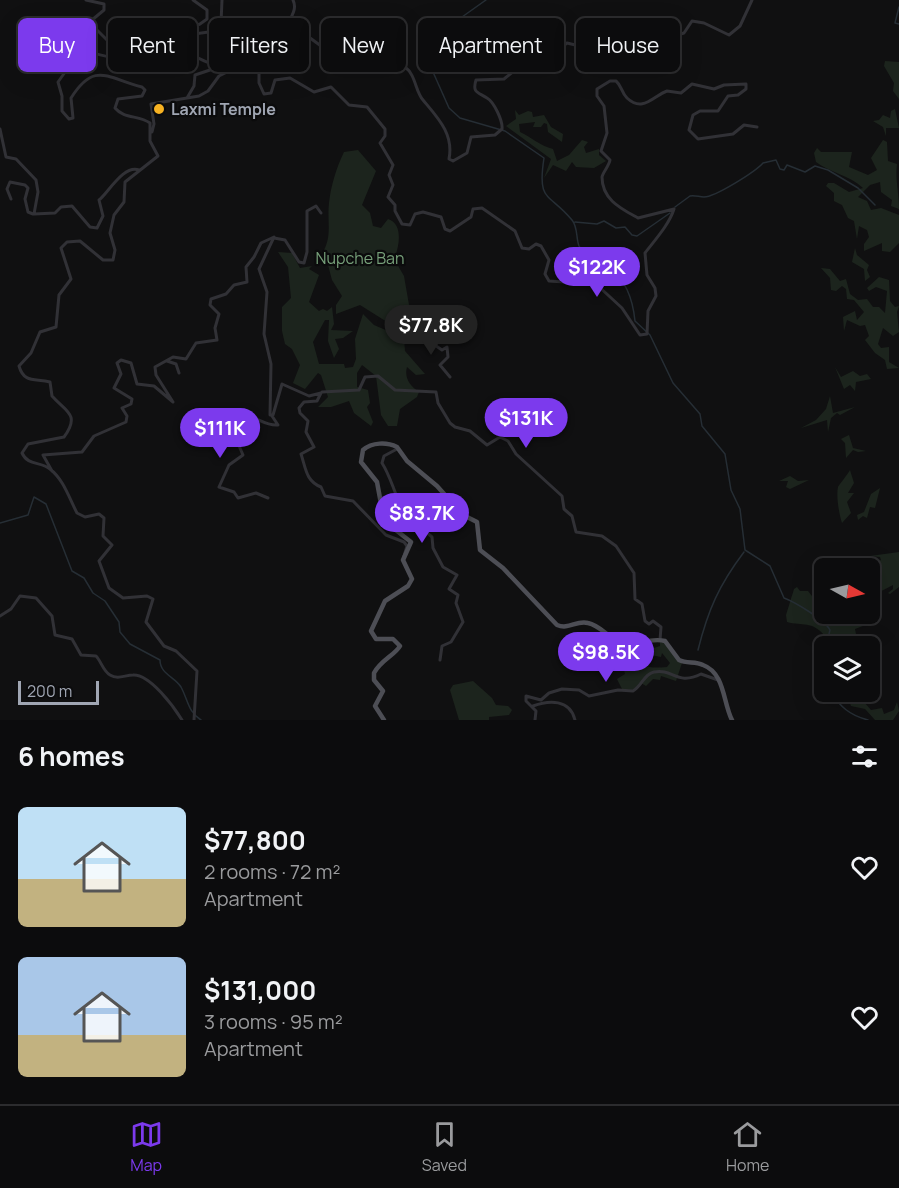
<!DOCTYPE html>
<html lang="en">
<head>
<meta charset="utf-8">
<style>
  :root { --surface:#0c0c0d; --page:#151516; --text:#f1f3f6; --muted:#9a9b9d; --line:#2c2c2e; --accent:#7c3aed }
  body { margin:0; font-family:Manrope,sans-serif; background:var(--page); color:var(--text); height:100vh; display:flex; flex-direction:column; font-size:22px; white-space:nowrap }
  * { box-sizing:border-box; margin:0 }
  p { font-size:20px; color:var(--muted) }
  .icon { flex:none; width:33px; height:33px; fill:none; stroke:currentColor; stroke-width:2; stroke-linecap:round; stroke-linejoin:round }
  .map { position:relative; height:720px; overflow:hidden }
  .side { display:flex; flex-direction:column; background:var(--surface); flex:1 }
  .side>* { flex:none }
  .banner { position:absolute; left:18px; top:18px; width:864px; height:54px; display:flex; gap:12px }
  .needle { width:39px; rotate:98deg }
  .buttons { position:absolute; left:814px; top:558px; display:grid; gap:12px }
  .buttons a { display:grid; place-items:center; width:66px; height:66px; border-radius:9px; background:var(--surface); box-shadow:0 6px 24px #0002,0 0 0 2px var(--line); font-size:30px }
  .scale { position:absolute; left:18px; bottom:15px; width:81px; box-sizing:border-box; padding-left:6px; border:3px solid #a0a6b3; border-top:0; font-size:16px; line-height:21px; white-space:nowrap; color:#a0a6b3; -webkit-text-stroke:4px #0b0b0c; paint-order:stroke }
  .price { position:absolute; translate:-50% -51px; padding:0 14px; border-radius:21px; background:var(--accent); color:#fff; font-size:20px; line-height:39px; filter:drop-shadow(0 2px 3px #0008) }
  .price::after { content:''; position:absolute; left:50%; top:36px; width:18px; height:14px; margin-left:-9px; background:inherit; clip-path:polygon(0 0,100% 0,50% 100%) }
  .price.on { background:#222; color:#fff }
  ul { padding:0; list-style:none }
  li { display:flex; align-items:center; gap:18px; height:150px; padding:0 18px }
  li span { display:grid; place-items:center; flex:none; width:168px; height:120px; border-radius:9px; color:#555 }
  li>.icon { margin-inline-start:auto }
  span .icon { width:72px; height:72px; fill:#fffc; stroke-width:1 }
  li b { font-size:26px }
  h2 { display:flex; justify-content:space-between; align-items:center; height:72px; padding:0 18px; font-size:26px }
  .pill { padding:0 21px; border-radius:9px; background:var(--surface); box-shadow:0 6px 24px #0002,0 0 0 2px var(--line); font-size:21px; line-height:54px }
  .pill.on { background:var(--accent); color:#fff }
  .tabs { display:flex; justify-content:space-around; align-items:center; height:84px; border-top:2px solid var(--line); background:var(--surface); font-size:16px; color:var(--muted) }
  .tabs a { display:grid; justify-items:center; gap:3px }
  .tabs .on { color:var(--accent) }
  .map>svg:first-child { display:block }
  .green { fill:#1c241d }
  .lines { fill:none; stroke-linecap:round; stroke-linejoin:round }
  .stream { stroke:#262e35; stroke-width:1.5 }
  .minor { stroke:#313136; stroke-width:3 }
  .major { stroke:#4d4e55; stroke-width:4.5 }
  .poi-dot { fill:#f7b222; stroke:#0b0b0c; stroke-width:2 }
  .labels { text-anchor:middle; dominant-baseline:central; stroke-width:4.5; stroke-linejoin:round; paint-order:stroke }
  .poi-label { font-size:16px; font-weight:bold; fill:#a0a6b3; stroke:#0b0b0c; text-anchor:start }
  .park-label { font-size:16px; fill:#769f79; stroke:#0b0b0c }
</style>
</head>
<body>
<div class="map">
<svg width="899" height="720" viewBox="0 0 899 720">
  <rect width="100%" height="100%" fill="#101011"/>
  <path class="green" d="M885,61L899,62V99L893,91L894,83L884,66Z
    M895,109L899,128H886V136L883,127L873,121L879,120L883,115L890,118L891,111Z
    M515,110L519,115L528,111L532,112L533,117L544,115L551,127L563,134L562,142L548,132L547,124L544,123L541,127H533L535,122L519,124L520,132C531,137 540,146 553,149L557,161L569,155L582,140L588,142L584,147L586,153L599,149V155L606,161L594,168L576,167L572,162L566,171L553,165L544,178L551,159L506,126L516,119Z
    M883,140L887,142L888,161L897,164C895,181 899,191 899,209L891,206L892,200L881,192L880,182L870,185L858,197L867,201L871,210L881,208L899,215V243L890,252L882,251V243L864,251V244L869,237L867,230L859,226L857,239L854,221L848,218L842,205L834,201V193L826,186L828,183H834L849,192L863,188C849,175 829,172 816,162L814,153L817,148L821,152H852L849,167L868,175L877,170L871,158Z
    M358,150L376,171L362,205L370,213L373,226L381,228L388,219C404,224 399,248 394,259L404,276L412,322L403,332L360,305L336,314V305L342,296L332,280L324,250C332,235 327,220 329,203C331,185 336,169 344,152Z
    M855,248L857,255L869,265L867,270L870,277L865,281L864,269L852,262Z
    M278,252L292,253L300,268L312,266L309,269L319,275L309,302L319,311L323,309L327,311L332,307L334,324L331,330L353,331L343,338L335,339L339,349L334,358L328,341L329,320H325L313,342L319,364H344L345,368L353,367L356,359L355,339L363,314L374,325L404,338L405,351L425,374L416,375L407,367C404,378 410,386 419,392L417,397L400,409L397,426H388L381,415L376,376L362,365L357,373V387L368,390L370,403L367,407L373,422L371,426L354,413L349,401L331,407H318L328,397L321,375L318,373L305,389L293,383L300,365L292,349L285,344L282,331V307L291,298L288,267Z
    M821,268L830,269L840,281L846,279L850,294L858,300L867,299L873,307H879L885,313L887,291L876,287L869,291L867,288L879,277L889,280L890,301L895,307L899,306L897,312L899,332L893,336L883,328L878,344L881,348L889,347V362L899,368L887,369L885,360L875,353L865,340L869,336L865,325L860,326L847,320L844,331L843,317L855,311L857,320L864,312L854,300L847,299L846,289L842,286L836,291L831,290L830,278Z
    M835,367L841,377L853,371L860,376L867,374L871,379L856,382L855,391L850,385L844,389Z
    M830,396L833,413L855,407L840,415L837,413L831,418L828,432L827,420L801,428L816,420L826,409Z
    M849,435L853,448L866,451L858,452L853,450L846,458L845,443L841,439Z
    M850,470L854,483L848,493H854L847,502L851,513L842,523C839,514 836,496 838,487C839,485 848,474 850,470Z
    M790,476L798,481L809,480L790,489L786,487L788,481H779Z
    M880,488L875,508L870,507L867,518L863,516L858,520L857,515L864,512L871,494Z
    M899,552V587L890,594L888,593L893,589V585L870,597V568H862L881,560L880,557L870,556Z
    M797,587L800,591H808L815,600L825,598V614H856L858,618L868,624L855,629L856,634L862,640L857,642L850,636L824,635C812,621 803,626 787,622L786,615L794,589Z
    M660,642L665,643L682,663L676,681L661,676L660,680L653,679L646,686L641,683L633,690L622,689L617,679L625,674L623,666L617,662L616,654L626,659L635,657C644,669 652,668 667,667L670,663L662,653L661,657L651,655L646,647L648,644L651,649L660,646Z
    M473,681L492,698L496,705L508,706L512,710L509,715L489,717V720H459L450,690L453,685Z
    M846,692L850,693L856,703H865L871,710L882,708L884,714L894,710L897,702L899,711L893,720H875L865,709L851,706Z"/>
  <g class="lines">
    <path class="stream" d="M486,0L462,17L442,39L433,72L449,108L460,118L505,131L544,158C537,203 549,192 572,220C578,227 576,239 579,246C585,258 600,261 610,268C627,281 633,301 635,321L650,335L673,383L700,414L702,426L725,454L731,490L740,509L745,550L770,566L784,598C795,602 825,620 830,630L826,646
      M899,7L895,23L899,24
      M675,207L690,196C695,195 699,197 704,197C715,197 755,172 763,163L776,160L780,169L784,170L787,165L805,172L815,166L828,170L858,188L875,205
      M575,222L597,224L604,221L616,228L625,227L632,235L637,236L670,213
      M0,523L28,515L34,497L46,504L72,571L84,578L93,593L105,601L119,622L120,632L130,644L160,660C160,674 175,677 181,687C188,700 188,712 201,720
      M698,650C708,610 719,585 744,552
      M825,661L822,667L825,676
      M830,692C841,707 849,715 868,720"/>
    <path class="minor" d="M86,0L104,4V10L92,20L91,24L117,50L115,57C101,58 78,45 69,51L68,68L58,82L62,96V111L69,119L73,118L71,98C95,60 108,79 142,87L145,90L142,96L118,99L115,108C124,119 139,115 150,123V141L158,156L125,182L124,202L114,215L110,233L115,250L113,260H103L80,241L67,242L61,248L71,279L59,295L56,327L40,332L31,353L19,366C24,384 36,378 50,382L52,396C65,411 81,414 64,437L28,444L22,453C28,466 40,461 50,469C64,480 69,498 77,513L85,517L99,514L104,518L103,536L112,545L99,561L109,588L123,598L147,596L153,599L146,622L164,646L176,651L197,671L194,720
      M293,0C299,13 285,20 288,33L306,35L321,46L328,40L334,24L352,29L364,22H375L377,32L388,37L394,44L392,61C396,63 402,64 405,67C416,75 415,91 423,100C438,118 454,134 449,159L453,161L467,153L471,137L495,135L502,129C503,121 494,102 487,98C478,92 472,93 476,80L504,79L515,70H539L545,60L567,43L588,48L597,59L605,57L618,41L629,48L632,57L637,60C653,50 643,41 668,44L671,37L684,33L692,21L704,23L729,35L740,26L752,0
      M197,58L189,47V38L194,34L216,31L221,23L222,0
      M187,98L194,86L195,75L213,69L212,64C198,59 176,49 181,31L200,24L207,19V10L193,0
      M0,129L6,157L16,159L36,180L38,192L34,214L55,213L61,207L72,206L90,227L97,228L103,216L99,200C108,193 124,164 139,170
      M152,132L154,124L151,104L199,96L208,91L219,76L229,71L259,68V83L264,94L271,93L275,80L290,78L314,92L331,87L349,105L367,107L385,129V136L380,143L393,165L389,175L393,185L388,197L395,205V211L402,224L410,225L415,214L423,212L441,217L445,229L450,231L471,217L473,209L482,208L515,231L522,248L529,249L536,244L541,246L549,260L545,274L549,281L596,284L622,308L640,335L647,334L648,311L656,296L655,288L647,275L645,253C654,241 669,225 674,209L638,218C622,209 602,200 602,177C603,172 609,166 610,160L601,151L607,133L604,106L597,96V89L610,81H616C622,86 621,92 627,98C643,113 653,96 667,91L681,93L692,84L714,89L724,85L746,84V89L738,95L728,96L718,111H700L693,115L689,130L698,139L733,134L744,125L757,127
      M11,199L7,189L10,182L25,185L28,188L25,199L28,212L33,214
      M274,238L285,240L299,262L304,263L307,252V211L316,206L321,213
      M405,332L426,339L442,350L447,347L448,357L440,365L450,377
      M167,361L176,364L179,373
      M322,392L359,390L365,377L378,376L395,390L436,392L438,403L450,423L455,427L470,431L487,445L500,437L508,441L516,454L562,496L564,509L572,516L576,532L602,536L616,546L634,573L635,599L642,604L645,621L649,624L653,621L661,627L660,640
      M397,449L384,456L382,463C389,474 392,485 397,497C404,513 419,526 432,537L433,548L443,567L457,575L449,589L458,595L456,603L463,622L451,642L442,646L440,660
      M52,471L43,455L82,452L94,436L126,422L127,416L122,408L131,404L132,399L114,388L121,374L117,363L121,360L131,363L137,384L154,386L173,402L156,375L155,367L173,357L186,359L196,343L217,340L215,328L219,314L210,305L211,299L226,294L234,285L247,282L246,267L254,257L261,243L274,237L259,269L267,292L264,334L271,364L270,415H273L282,384L309,396L321,393L317,401L304,402L299,408L300,413L308,421L306,432L314,447L301,454C306,469 306,481 321,487L325,496L353,501L386,535L404,542L407,546L404,556
      M268,498L256,493L238,498L234,492L219,487L229,465L243,455L233,432V420C251,408 261,427 278,425L272,416
      M0,616L11,609L20,596L36,598L52,616L55,635L72,639L81,655L96,656C101,661 103,671 110,675C118,680 125,675 133,675C150,674 174,707 182,720
      M533,706C549,700 570,699 575,720
      M535,720L536,711L526,701V696L541,700L549,693L562,689L579,690L589,696L618,690L633,691C642,686 644,674 654,672C673,668 677,686 701,674L718,680"/>
    <path class="major" d="M384,720L375,706L383,691L374,680V673C381,660 395,655 400,646L393,639H376L371,631L385,601L408,586L412,579L403,560L411,542L392,527L382,509L377,482L361,462L363,450C372,442 387,442 397,447L407,461L437,486L463,515L477,522L480,550L503,568L557,625C569,630 576,620 588,623C602,626 609,640 624,643C637,646 650,637 665,641L679,660C687,664 695,661 703,665C725,673 723,703 732,720"/>
  </g>
  <circle class="poi-dot" cx="159" cy="109" r="6"/>
  <g class="labels">
    <g class="poi-label">
      <text x="171" y="109">Laxmi Temple</text>
    </g>
    <g class="park-label">
      <text x="360" y="258">Nupche Ban</text>
    </g>
  </g>
</svg>
<div class="buttons">
<a><svg class="needle" viewBox="-14 -14 28 28"><path d="M0-13l5 13h-10z" fill="#e53935"/><path d="M0 13l5-13h-10z" fill="#9a9b9d"/></svg></a>
<a><svg class="icon" aria-label="layers" viewBox="0 0 24 24"><path d="M12 4l9 5-9 5-9-5zM3 14l9 5 9-5"/></svg></a>
</div>
<div class="scale">200 m</div>
<b class="price" style="left:597px;top:298px">$122K</b>
<b class="price on" style="left:431px;top:356px">$77.8K</b>
<b class="price" style="left:526px;top:449px">$131K</b>
<b class="price" style="left:220px;top:459px">$111K</b>
<b class="price" style="left:422px;top:544px">$83.7K</b>
<b class="price" style="left:606px;top:683px">$98.5K</b>
<div class="banner">
<a class="pill on">Buy</a>
<a class="pill">Rent</a>
<a class="pill">Filters</a>
<a class="pill">New</a>
<a class="pill">Apartment</a>
<a class="pill">House</a>
</div>
</div>
<section class="side">
<h2>6 homes<svg class="icon" aria-label="filters" viewBox="0 0 24 24"><path d="M4 7h16M4 17h16"/><circle cx="9" cy="7" r="2"/><circle cx="15" cy="17" r="2"/></svg></h2>
<ul>
<li><span style="background:linear-gradient(#bfe0f5 60%,#c2b280 0)"><svg class="icon" aria-label="home" viewBox="0 0 24 24"><path d="M3 11l9-7 9 7M6 9v11h12V9"/></svg></span><div><b>$77,800</b><p>2 rooms · 72 m²</p><p>Apartment</p></div><svg class="icon" aria-label="heart" viewBox="0 0 24 24"><path d="M12 20l-8-8c-3-5 5-10 8-4 3-6 11-1 8 4z"/></svg></li>
<li><span style="background:linear-gradient(#a9c7e8 65%,#c2b280 0)"><svg class="icon" aria-label="home" viewBox="0 0 24 24"><path d="M3 11l9-7 9 7M6 9v11h12V9"/></svg></span><div><b>$131,000</b><p>3 rooms · 95 m²</p><p>Apartment</p></div><svg class="icon" aria-label="heart" viewBox="0 0 24 24"><path d="M12 20l-8-8c-3-5 5-10 8-4 3-6 11-1 8 4z"/></svg></li>
</ul>
</section>
<nav class="tabs">
<a class="on"><svg class="icon" aria-label="map" viewBox="0 0 24 24"><path d="M3 6l6-2 6 2 6-2v14l-6 2-6-2-6 2zM9 4v14M15 6v14"/></svg>Map</a>
<a><svg class="icon" aria-label="saved" viewBox="0 0 24 24"><path d="M7 4h10v16l-5-4-5 4z"/></svg>Saved</a>
<a><svg class="icon" aria-label="home" viewBox="0 0 24 24"><path d="M3 11l9-7 9 7M6 9v11h12V9"/></svg>Home</a>
</nav>
</body>
</html>
